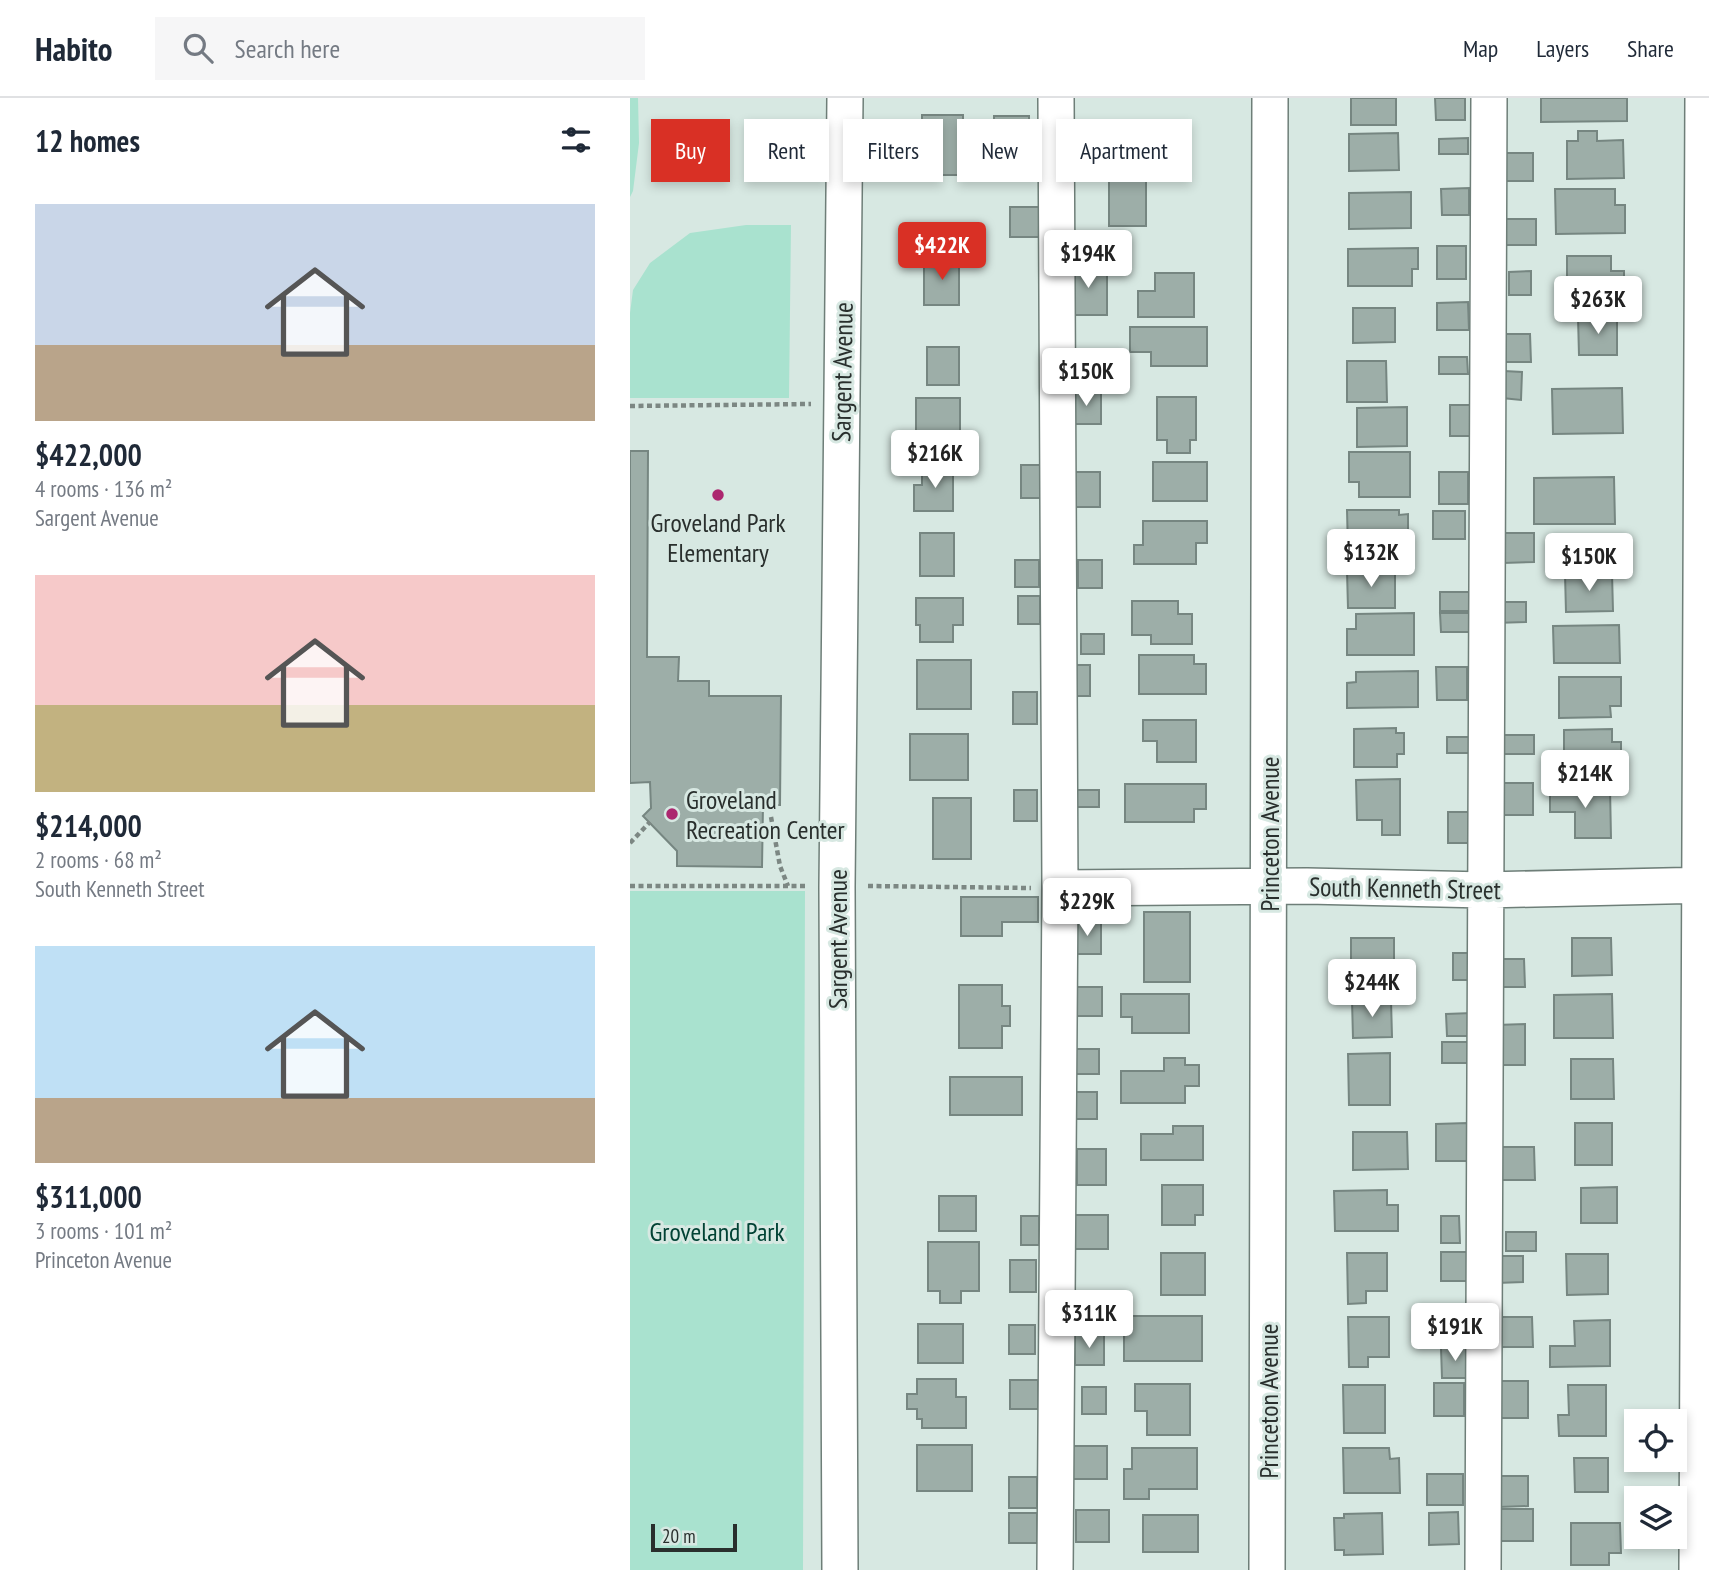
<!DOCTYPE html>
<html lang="en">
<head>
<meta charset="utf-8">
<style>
  :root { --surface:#fff; --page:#f6f6f7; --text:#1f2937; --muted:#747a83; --line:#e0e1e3; --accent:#d93025 }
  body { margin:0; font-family:"PT Sans Narrow",sans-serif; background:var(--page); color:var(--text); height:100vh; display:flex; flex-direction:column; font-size:26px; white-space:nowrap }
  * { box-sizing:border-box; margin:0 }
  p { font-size:23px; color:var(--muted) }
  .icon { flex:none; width:38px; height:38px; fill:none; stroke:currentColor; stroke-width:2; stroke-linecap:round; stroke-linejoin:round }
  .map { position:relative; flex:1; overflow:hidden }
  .side { display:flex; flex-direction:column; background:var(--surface); width:630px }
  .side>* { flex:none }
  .banner { position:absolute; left:21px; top:21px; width:665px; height:63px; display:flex; gap:14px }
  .tools { position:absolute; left:994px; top:1311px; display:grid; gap:14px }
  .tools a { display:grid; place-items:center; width:63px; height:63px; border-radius:0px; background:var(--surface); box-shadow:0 4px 10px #0003; font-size:35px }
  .scale { position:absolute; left:21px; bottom:18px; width:86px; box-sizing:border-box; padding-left:7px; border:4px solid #292f2d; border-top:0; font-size:19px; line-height:24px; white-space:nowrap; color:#292f2d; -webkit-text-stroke:5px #d7e8e2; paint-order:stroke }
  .price { position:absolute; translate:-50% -60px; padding:0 16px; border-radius:7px; background:#fff; color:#222; font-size:23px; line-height:46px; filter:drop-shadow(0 2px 4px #0008) }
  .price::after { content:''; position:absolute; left:50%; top:42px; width:21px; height:16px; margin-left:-10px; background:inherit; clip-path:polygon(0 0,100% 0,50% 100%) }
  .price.selected { background:var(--accent); color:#fff }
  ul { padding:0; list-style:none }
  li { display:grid; align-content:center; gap:14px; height:371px; padding:0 35px }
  li span { display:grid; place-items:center; height:217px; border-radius:0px; color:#555 }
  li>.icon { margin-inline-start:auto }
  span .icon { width:126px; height:126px; fill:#fffc; stroke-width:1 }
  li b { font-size:30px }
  h2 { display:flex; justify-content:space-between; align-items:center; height:84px; padding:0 35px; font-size:30px }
  .pill { padding:0 24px; border-radius:0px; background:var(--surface); box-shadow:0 4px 10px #0003; font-size:24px; line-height:63px }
  .pill.selected { background:var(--accent); color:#fff }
  header { display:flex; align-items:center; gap:42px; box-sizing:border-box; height:98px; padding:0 35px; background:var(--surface); border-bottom:2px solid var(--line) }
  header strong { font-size:33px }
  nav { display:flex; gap:38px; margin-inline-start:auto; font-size:24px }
  .search { width:490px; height:63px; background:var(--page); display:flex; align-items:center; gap:18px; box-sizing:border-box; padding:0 24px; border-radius:0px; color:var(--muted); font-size:26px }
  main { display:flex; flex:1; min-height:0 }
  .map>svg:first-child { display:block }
  .green { fill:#a9e2cf }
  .building { fill:#9daea8; stroke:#768681; stroke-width:2 }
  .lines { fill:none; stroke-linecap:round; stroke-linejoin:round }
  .minor-casing { stroke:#6e7e78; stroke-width:38 }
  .path { stroke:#7c8783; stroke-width:4.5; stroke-dasharray:5 3.5; stroke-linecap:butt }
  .minor { stroke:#fff; stroke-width:35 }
  .poi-dot { fill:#ac276f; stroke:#d7e8e2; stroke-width:2.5 }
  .labels { text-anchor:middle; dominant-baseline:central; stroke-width:6; stroke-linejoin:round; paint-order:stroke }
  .street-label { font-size:26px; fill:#292f2d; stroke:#d7e8e2 }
  .poi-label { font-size:26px; fill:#292f2d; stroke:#d7e8e2 }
  .park-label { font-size:26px; fill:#014234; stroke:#d7e8e2 }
</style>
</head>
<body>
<header>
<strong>Habito</strong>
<div class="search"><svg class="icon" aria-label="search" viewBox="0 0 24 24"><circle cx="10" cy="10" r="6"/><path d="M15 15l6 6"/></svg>Search here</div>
<nav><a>Map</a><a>Layers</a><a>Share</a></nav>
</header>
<main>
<section class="side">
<h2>12 homes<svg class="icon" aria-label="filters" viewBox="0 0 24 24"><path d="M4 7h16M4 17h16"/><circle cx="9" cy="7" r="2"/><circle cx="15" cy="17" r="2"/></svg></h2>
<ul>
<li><span style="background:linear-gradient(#c9d6e8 65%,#b9a48a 0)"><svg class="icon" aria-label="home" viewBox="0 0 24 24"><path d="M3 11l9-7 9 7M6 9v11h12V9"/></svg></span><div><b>$422,000</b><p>4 rooms · 136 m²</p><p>Sargent Avenue</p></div></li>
<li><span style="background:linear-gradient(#f6c9c9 60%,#c2b280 0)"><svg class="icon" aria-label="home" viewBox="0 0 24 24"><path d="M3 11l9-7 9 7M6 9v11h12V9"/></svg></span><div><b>$214,000</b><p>2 rooms · 68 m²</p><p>South Kenneth Street</p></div></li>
<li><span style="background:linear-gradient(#bfe0f5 70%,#b9a48a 0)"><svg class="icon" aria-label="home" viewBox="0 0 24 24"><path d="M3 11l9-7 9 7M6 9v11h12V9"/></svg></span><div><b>$311,000</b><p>3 rooms · 101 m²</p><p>Princeton Avenue</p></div></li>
</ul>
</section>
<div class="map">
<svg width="1079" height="1472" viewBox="0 0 1079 1472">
  <rect width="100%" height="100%" fill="#d7e8e2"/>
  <path class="green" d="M0,0H8L9,45L3,93L0,99Z
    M116,127H161L159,300H0V215L3,192L20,165L60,135Z
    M0,793H175L173,1472H0Z"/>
  <path class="building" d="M721,0H766V27H721Z
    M805,0H835V22H806Z
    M911,0H997V23L911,24Z
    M292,17H333V77H292Z
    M364,18H399V76H364Z
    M948,33H967V43L993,42L994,80L937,81V43H948Z
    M768,35L769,72L719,73V36Z
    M838,40V56H809V41Z
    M479,54H516V128H479Z
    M872,55H903V83H872Z
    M839,90V117H812L811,91Z
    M925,91H985V107H995V135L926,136Z
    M781,94V130L719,131V95Z
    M380,109H411V139H380Z
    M876,121H906V147H876Z
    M442,134H477V163H442Z
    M807,148H836V181H807Z
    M788,150V171H782V188H718V151Z
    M937,158H981V173H994V195L937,196Z
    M294,161H329V207H294Z
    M438,167H477V217H438Z
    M901,173V197H879V174Z
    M525,175H564V219H508V193H525Z
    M838,204L839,232H807V205Z
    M723,210H765V244L723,245Z
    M987,218V257H949L948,219Z
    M500,229H577V268H521V254H500Z
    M869,236H900L901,264H870Z
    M297,249H329V287H297Z
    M442,256H472V292H442Z
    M809,259H837L838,276H809Z
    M717,263H756L757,304H717Z
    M874,273L892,274L891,302L872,300Z
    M992,290L993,335L923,336L922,291Z
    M441,295H471V326H441Z
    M527,299H566V342H560V355H537V342H527Z
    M286,300H330V343H286Z
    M820,307H843V338H820Z
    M777,309V348L727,349V310Z
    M0,353H18L17,559H49L48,583H79V598H151L150,707H133L132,769L47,768V753L13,718L21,710L20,684L0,685Z
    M719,354H780V399H729V384H719Z
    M523,364H577V403H523Z
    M391,367H411V400H391Z
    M292,368H323V413H284V387H292Z
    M442,374H470V409H442Z
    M809,374H838V406H809Z
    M984,379L985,426H904V380Z
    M717,412H769V417L778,416V443H769V451L718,452Z
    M803,413H835V441H803Z
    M513,423H577V445H566V466H504V447H513Z
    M290,435H324V478H290Z
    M873,435H904V464L873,465Z
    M385,462H409V489H385Z
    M448,462H472V490H448Z
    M717,473H765V510H718Z
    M982,475L983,513L936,514L935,476Z
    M810,494H839V513H810Z
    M388,498H410V526H388Z
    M286,500H333V527H323V544H290V527H286Z
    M502,503H548V516H562V546H521V537H502Z
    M864,504H896V524L865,525Z
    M784,515V557H717V531H726V516Z
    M810,515H839V534H811Z
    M989,527L990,565H924L923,528Z
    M451,536H474V556H451Z
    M509,557H564V566H576V596H509Z
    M287,562H341V611H287Z
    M439,567H460V598H439Z
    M806,569H837V602H807Z
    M788,573V609L717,610V585L726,584V574Z
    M929,579H991V608H980L981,619L929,620Z
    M383,594H407V626H383Z
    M513,622H566V664H527V643H513Z
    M766,630V635H774V656H767V669H724V631Z
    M982,631V644H991V665H982V675H923V659H934V632Z
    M280,636H338V682H280Z
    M873,637H904V656H873Z
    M817,639H840L841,655H817Z
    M770,681V737H752V722H727L726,682Z
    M871,685H903V717H871Z
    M495,686H576V711H564V724H495Z
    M920,690H980L981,740H945V714H920Z
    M384,692H407V723H384Z
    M442,692H469V709H442Z
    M303,700H341V761H303Z
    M818,714H839V745H818Z
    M331,799H408V824H372V838H331Z
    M514,814H560V884H514Z
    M443,823H471V856H443Z
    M721,840H764V881H721Z
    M942,840H981L982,877L942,878Z
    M823,855H841V882H823Z
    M867,861H894L895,889H868Z
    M329,887H372V908H380V928H372V950H329Z
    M443,889H472V918H443Z
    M491,896H559V935H502V919H491Z
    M982,896L983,940H924V897Z
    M722,902H761L762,939L723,940Z
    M842,915V938H817L816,916Z
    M895,926V967H867L866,927Z
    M812,944H842V965H812Z
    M444,951H469V976H444Z
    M760,955V1007H719L718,956Z
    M534,960H555V967H569V988H555V1005H491V973H534Z
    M941,961H983L984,1001H941Z
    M320,979H392V1017H320Z
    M437,994H467V1021H437Z
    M837,1025V1063H806V1026Z
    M945,1025H982V1067H945Z
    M543,1028H573V1062H511V1036H543Z
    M723,1034H777L778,1071L723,1072Z
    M872,1049H904L905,1082H872Z
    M447,1051H476V1087H447Z
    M532,1087H573V1117H565V1127H532Z
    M987,1089V1125H951V1090Z
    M757,1092V1107H768V1133H705L704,1093Z
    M309,1098H346V1133H309Z
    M445,1117H478V1151H445Z
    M391,1118H409V1147H391Z
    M811,1118H829L830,1145H811Z
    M876,1134H906V1153H876Z
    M298,1144H349V1193H331V1205H310V1193H298Z
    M811,1154H839V1183H811Z
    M531,1155H575V1197H531Z
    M717,1155H757V1193H736V1205L718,1206Z
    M936,1156H978V1196L937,1197Z
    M867,1158H893V1184L867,1185Z
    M380,1162H406V1194H380Z
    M494,1218H572V1263H494Z
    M718,1219H759V1259H738V1269H719Z
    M867,1219H902L903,1249H867Z
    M980,1222V1268L920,1269V1248H945L944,1223Z
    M288,1226H333V1265H288Z
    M379,1227H405V1256H379Z
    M445,1236H474V1267H445Z
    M838,1249L839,1280H812L811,1250Z
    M287,1281H326V1299H336V1330H292V1321H287V1311H277V1296H287Z
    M380,1282H408V1311H380Z
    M869,1283H898V1320H870Z
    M804,1285H834V1318H804Z
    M505,1286H560V1337H517V1313H505Z
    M713,1287H755V1335H714Z
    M938,1287H976V1338H929L928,1317H939Z
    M452,1289H476V1316H452Z
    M287,1347H342V1393H287Z
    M440,1348H477V1381H440Z
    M502,1350H567V1391H519V1401H494V1371H502Z
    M713,1350H759L760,1361L769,1360L770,1395H714Z
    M944,1360H978V1394H945Z
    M797,1376H833V1407H797Z
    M869,1378H898V1408L869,1409Z
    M379,1379H407V1410H379Z
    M869,1411H903V1443H869Z
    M446,1412H479V1444H446Z
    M828,1414L829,1446L799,1447V1415Z
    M379,1415H407V1445H379Z
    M752,1415L753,1456L714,1457V1452H705L704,1420H714V1416Z
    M513,1417H568V1454H513Z
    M941,1425H990L991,1455H979V1467H941Z"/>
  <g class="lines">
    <g class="minor-casing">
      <path id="minor" d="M430,790L677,788L855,792L1079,787
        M210,1472L207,789L215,0
        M425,1472L430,790L426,0
        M637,1472L640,0
        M853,1472L859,0
        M1067,1472L1073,0"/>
    </g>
    <path class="path" d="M0,308L181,306
      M141,719L150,768L158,788
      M0,745L20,724
      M0,788H178
      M238,788L401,790"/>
    <use href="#minor" class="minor"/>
  </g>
  <g class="poi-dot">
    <circle cx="88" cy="397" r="7"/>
    <circle cx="42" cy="716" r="7"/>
  </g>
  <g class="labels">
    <g class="street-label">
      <text transform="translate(212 274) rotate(-89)">Sargent Avenue</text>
      <text transform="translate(639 736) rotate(-90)">Princeton Avenue</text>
      <text transform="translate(775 790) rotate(1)">South Kenneth Street</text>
      <text transform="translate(207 841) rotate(-90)">Sargent Avenue</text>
      <text transform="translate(638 1303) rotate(-90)">Princeton Avenue</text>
    </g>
    <g class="poi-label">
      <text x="88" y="424">Groveland Park<tspan x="88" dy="30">Elementary</tspan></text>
      <text x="56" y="701" text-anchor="start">Groveland<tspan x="56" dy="30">Recreation Center</tspan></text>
    </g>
    <g class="park-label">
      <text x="87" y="1133">Groveland Park</text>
    </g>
  </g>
</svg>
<div class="tools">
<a><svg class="icon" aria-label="locate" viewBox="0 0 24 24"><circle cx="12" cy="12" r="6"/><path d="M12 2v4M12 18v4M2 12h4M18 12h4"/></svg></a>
<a><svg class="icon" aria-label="layers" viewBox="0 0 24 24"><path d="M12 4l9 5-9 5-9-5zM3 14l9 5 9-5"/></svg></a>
</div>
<div class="scale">20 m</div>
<b class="price selected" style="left:312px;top:184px">$422K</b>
<b class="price" style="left:458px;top:192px">$194K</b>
<b class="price" style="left:968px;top:238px">$263K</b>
<b class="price" style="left:456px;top:310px">$150K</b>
<b class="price" style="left:305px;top:392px">$216K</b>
<b class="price" style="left:741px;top:491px">$132K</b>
<b class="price" style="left:959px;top:495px">$150K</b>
<b class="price" style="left:955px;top:712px">$214K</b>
<b class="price" style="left:457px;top:840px">$229K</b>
<b class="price" style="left:742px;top:921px">$244K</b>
<b class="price" style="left:459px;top:1252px">$311K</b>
<b class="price" style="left:825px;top:1265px">$191K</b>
<div class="banner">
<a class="pill selected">Buy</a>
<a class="pill">Rent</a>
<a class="pill">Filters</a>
<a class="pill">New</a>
<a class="pill">Apartment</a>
</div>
</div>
</main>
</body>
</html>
